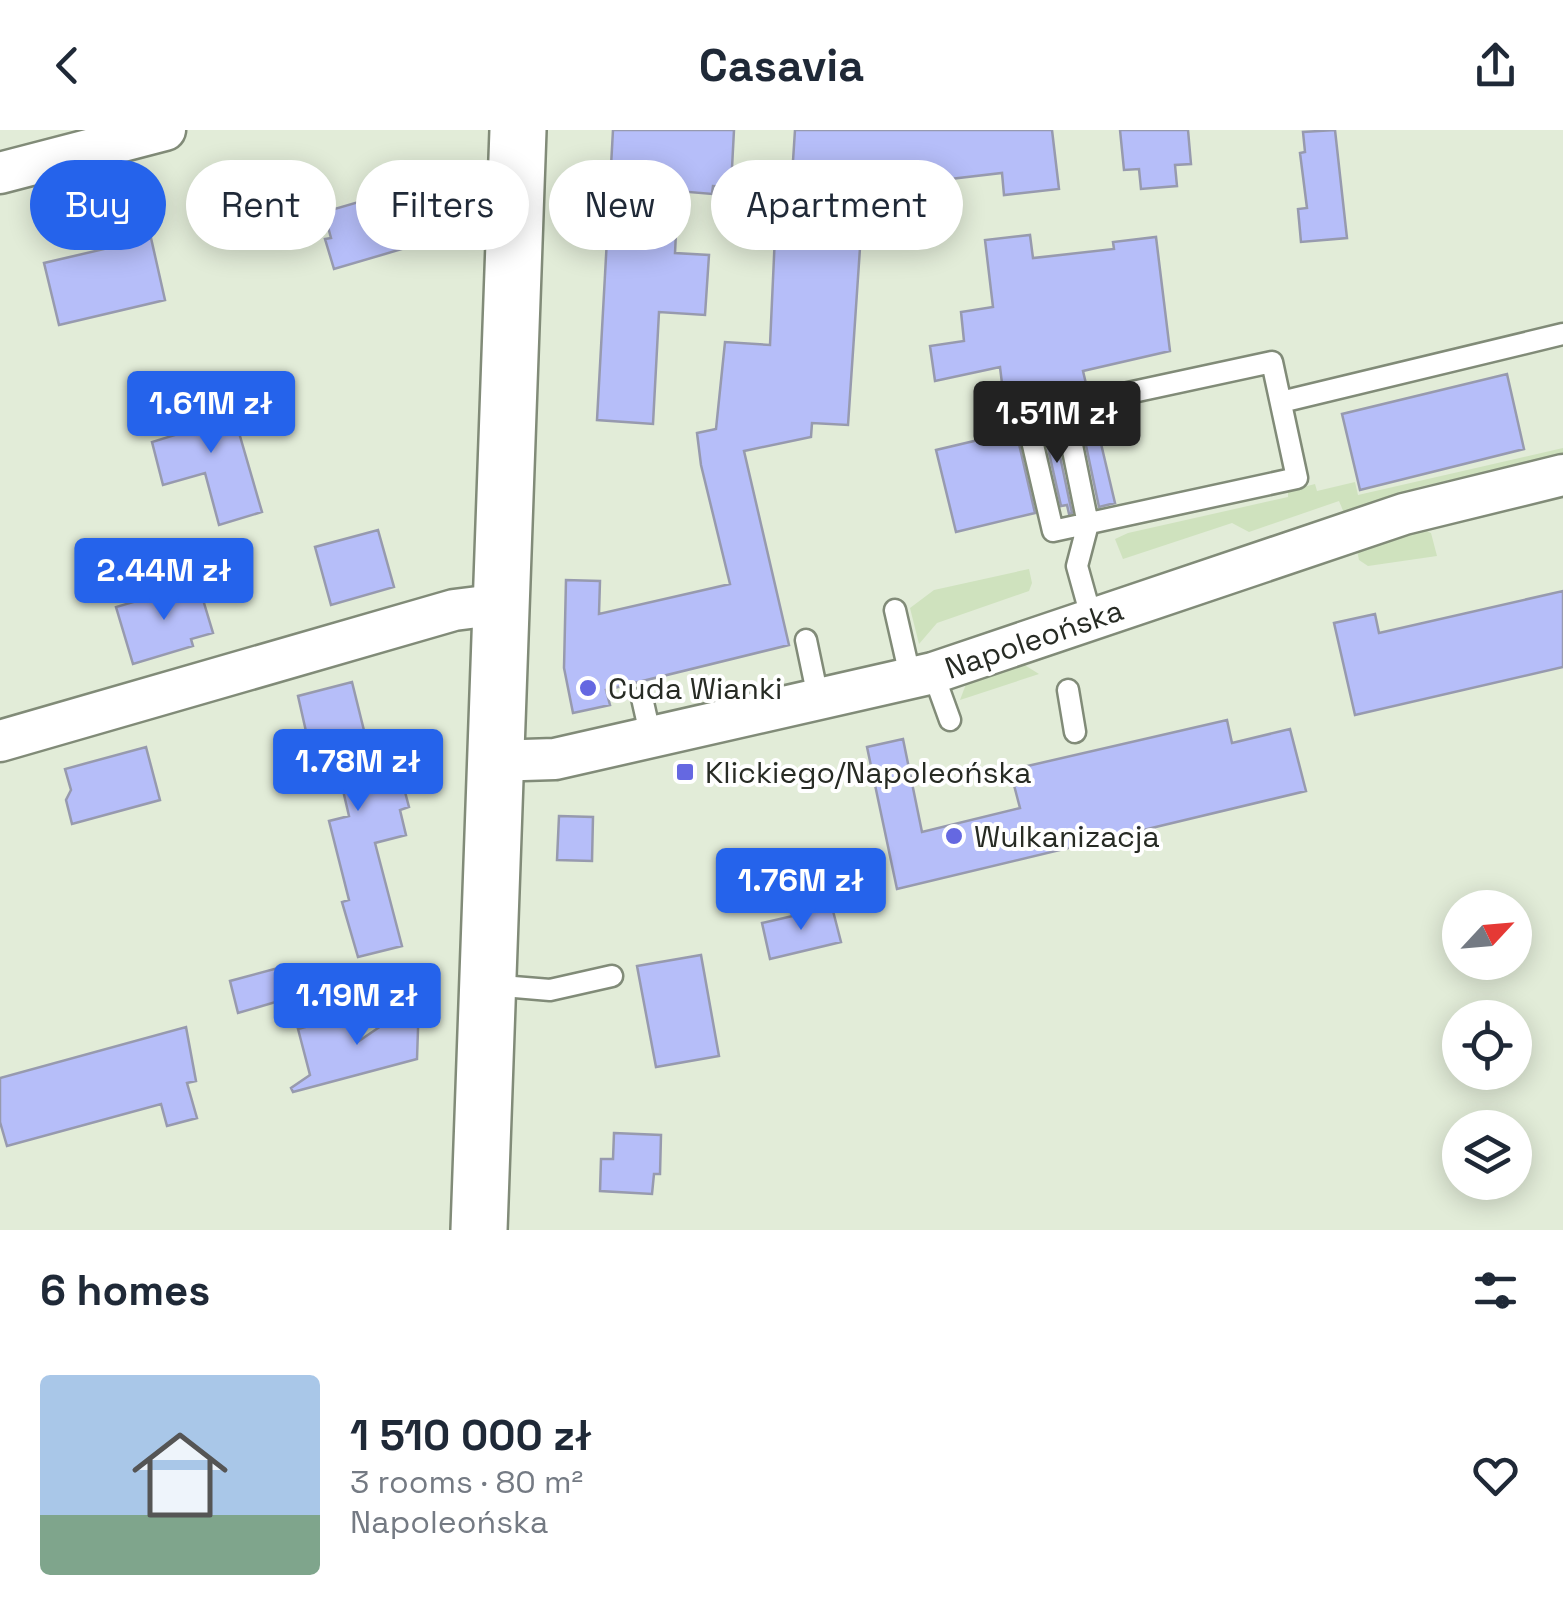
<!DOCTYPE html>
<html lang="en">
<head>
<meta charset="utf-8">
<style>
  :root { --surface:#fff; --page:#f2f2f3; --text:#1f2937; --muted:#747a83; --line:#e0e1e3; --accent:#2563eb }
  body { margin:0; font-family:"Space Grotesk",sans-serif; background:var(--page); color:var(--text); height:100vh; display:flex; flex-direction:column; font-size:38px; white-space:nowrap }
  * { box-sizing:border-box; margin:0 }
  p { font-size:32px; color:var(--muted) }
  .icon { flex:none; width:55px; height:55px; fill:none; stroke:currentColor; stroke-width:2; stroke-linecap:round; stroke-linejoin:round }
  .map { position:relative; height:1100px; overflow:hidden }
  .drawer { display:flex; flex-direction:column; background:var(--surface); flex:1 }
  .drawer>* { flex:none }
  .hud { position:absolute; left:30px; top:30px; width:1000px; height:90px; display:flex; gap:20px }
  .needle { width:65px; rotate:64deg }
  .fabs { position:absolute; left:1442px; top:760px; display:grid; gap:20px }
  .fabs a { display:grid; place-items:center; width:90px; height:90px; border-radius:50%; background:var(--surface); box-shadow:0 5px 25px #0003; font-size:50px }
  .price { position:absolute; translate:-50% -85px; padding:0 22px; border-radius:10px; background:var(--accent); color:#fff; font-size:32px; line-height:65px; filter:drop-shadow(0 2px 5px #0008) }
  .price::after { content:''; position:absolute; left:50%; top:60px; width:30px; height:22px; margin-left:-15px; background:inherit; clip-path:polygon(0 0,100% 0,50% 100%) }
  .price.current { background:#222; color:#fff }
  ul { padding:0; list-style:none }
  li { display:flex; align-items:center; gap:30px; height:250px; padding:0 40px }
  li+li { border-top:2px solid var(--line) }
  li span { display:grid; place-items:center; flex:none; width:280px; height:200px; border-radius:10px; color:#555 }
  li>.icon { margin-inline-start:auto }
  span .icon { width:120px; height:120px; fill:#fffc; stroke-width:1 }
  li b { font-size:42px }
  h2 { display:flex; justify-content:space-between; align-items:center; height:120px; padding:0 40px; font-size:42px }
  .pill { padding:0 35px; border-radius:45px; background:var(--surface); box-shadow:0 5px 25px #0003; font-size:35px; line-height:90px }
  .pill.current { background:var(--accent); color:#fff }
  header { display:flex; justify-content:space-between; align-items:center; height:130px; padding:0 40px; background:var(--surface); font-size:45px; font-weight:700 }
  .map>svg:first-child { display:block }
  .green { fill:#cfe2be }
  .building { fill:#b6bef9; stroke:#979aae; stroke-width:2.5 }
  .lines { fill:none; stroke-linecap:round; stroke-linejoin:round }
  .lane-casing { stroke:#818b78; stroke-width:25 }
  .street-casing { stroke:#818b78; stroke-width:45 }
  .secondary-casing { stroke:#818b78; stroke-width:60 }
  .lane { stroke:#fff; stroke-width:20 }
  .street { stroke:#fff; stroke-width:40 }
  .secondary { stroke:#fff; stroke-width:55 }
  .poi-dot { fill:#6568e1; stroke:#fff; stroke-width:4 }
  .labels { text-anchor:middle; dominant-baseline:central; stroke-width:8; stroke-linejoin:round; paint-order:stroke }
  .street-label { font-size:30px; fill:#272b24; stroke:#fff }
  .poi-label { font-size:30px; fill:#272b24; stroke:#fff; text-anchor:start }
</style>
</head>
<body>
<header><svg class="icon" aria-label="back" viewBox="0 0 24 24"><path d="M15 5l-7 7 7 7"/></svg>Casavia<svg class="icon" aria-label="share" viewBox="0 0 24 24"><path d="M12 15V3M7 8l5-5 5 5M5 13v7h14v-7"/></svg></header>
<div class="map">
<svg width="1563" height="1100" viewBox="0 0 1563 1100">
  <rect width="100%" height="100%" fill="#e2ecd8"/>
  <path class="green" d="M1563,318V325L1419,357L1344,383L1339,371L1249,402L1232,393L1123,429L1115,409L1128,403L1288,367V361L1315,354L1317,361L1355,352L1358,365Z
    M1422,399L1431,403L1437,426L1368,436L1359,430L1357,420Z
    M1029,439L1032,453L1029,461L937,493L919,514L910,478L934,460Z
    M1023,534L1039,544L960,570L966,554Z"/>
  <path class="building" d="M613,0H734L731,57L713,56L712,64L678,61L675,123L709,125L705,185L659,182L653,294L597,290Z
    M795,0H1052L1059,59L1004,65L1002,43L864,59L848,295L812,293L811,307L744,321L789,515L606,560L610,575L573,583L564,538L566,450L600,451L599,484L730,454L701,335L697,303L716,299L725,212L770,215L777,61L791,62Z
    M1120,0H1188L1191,34L1175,35L1177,56L1141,59L1139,39L1124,40Z
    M1335,0L1347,108L1301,112L1298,79L1307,78L1300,23L1305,22L1303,2Z
    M386,64L402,119L334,139L325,109L331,108L324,82Z
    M1030,105L1033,128L1114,119L1113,112L1156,107L1170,221L1083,241L1087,258L1018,274L1013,288L1035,383L956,402L936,320L1008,303L1000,237L935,251L930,216L964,211L961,182L993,177L985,110Z
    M151,108L165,170L59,195L44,133Z
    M1507,244L1524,319L1360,360L1342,284Z
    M226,258L262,382L219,395L205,343L163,355L152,312L191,300L182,270Z
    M1094,284L1115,373L1099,377L1080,287Z
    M1053,293L1072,383L1069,384L1067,375L1061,376L1043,296Z
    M378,400L394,457L331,475L315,417Z
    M198,453L213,503L191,509L193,516L133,534L116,477Z
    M1563,461V537L1355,585L1334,493L1375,484L1379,503Z
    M352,552L377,653L401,647L409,677L400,680L406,705L375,713L402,816L358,827L342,772L349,770L329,691L349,686L334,622L312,628L298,566Z
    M1227,590L1232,613L1290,599L1306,661L897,759L867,617L903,609L922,702L1020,678L1010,640Z
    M146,617L160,670L72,694L66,670L71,660L65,639Z
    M559,686L593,687L592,731L557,730Z
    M832,777L841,812L770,829L762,793Z
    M701,825L719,926L656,937L637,836Z
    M278,838L286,869L238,883L230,851Z
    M419,870L417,929L293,962L291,958L310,945L298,899L352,884L359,911Z
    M186,897L196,951L187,953L197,988L167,996L161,974L7,1016L0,992V948Z
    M614,1003L661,1005L660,1044H654L652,1064L600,1061L601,1029H613Z"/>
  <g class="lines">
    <g class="lane-casing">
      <path id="lane" d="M1272,232L1297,348L1053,401L1026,285Z
        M1281,272L1563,204
        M1064,276L1088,394L1077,436L1092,490
        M895,480L911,550
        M806,510L819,572
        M933,543L950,590
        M1068,560L1075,602
        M642,568L651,608
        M490,855L550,860L612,846"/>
    </g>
    <g class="street-casing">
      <path id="street" d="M0,43L165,0
        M0,611L454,480L502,474
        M496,631L555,629L933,543L1404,384L1563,345"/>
    </g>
    <g class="secondary-casing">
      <path id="secondary" d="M479,1100L518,0"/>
    </g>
    <use href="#lane" class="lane"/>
    <use href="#street" class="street"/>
    <use href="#secondary" class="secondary"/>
  </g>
  <g class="poi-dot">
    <circle cx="588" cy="558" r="10"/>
    <rect x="675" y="632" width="20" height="20" rx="5"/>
    <circle cx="954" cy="706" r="10"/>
  </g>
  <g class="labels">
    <g class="street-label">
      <text transform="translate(1034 509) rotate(-19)">Napoleońska</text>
    </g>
    <g class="poi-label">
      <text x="608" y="558">Cuda Wianki</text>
      <text x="705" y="642">Klickiego/Napoleońska</text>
      <text x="974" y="706">Wulkanizacja</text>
    </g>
  </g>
</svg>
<div class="fabs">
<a><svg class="needle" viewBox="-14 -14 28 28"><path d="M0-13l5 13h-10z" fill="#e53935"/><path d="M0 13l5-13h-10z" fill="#747a83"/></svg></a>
<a><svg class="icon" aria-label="locate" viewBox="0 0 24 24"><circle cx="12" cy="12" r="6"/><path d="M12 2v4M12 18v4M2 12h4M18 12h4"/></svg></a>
<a><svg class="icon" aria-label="layers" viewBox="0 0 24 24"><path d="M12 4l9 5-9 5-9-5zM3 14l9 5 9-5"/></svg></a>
</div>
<b class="price" style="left:211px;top:326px">1.61M zł</b>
<b class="price current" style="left:1057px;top:336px">1.51M zł</b>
<b class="price" style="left:164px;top:493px">2.44M zł</b>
<b class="price" style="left:358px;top:684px">1.78M zł</b>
<b class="price" style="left:801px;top:803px">1.76M zł</b>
<b class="price" style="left:357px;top:918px">1.19M zł</b>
<div class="hud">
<a class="pill current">Buy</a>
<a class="pill">Rent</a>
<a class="pill">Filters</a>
<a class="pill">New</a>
<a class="pill">Apartment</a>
</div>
</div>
<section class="drawer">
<h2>6 homes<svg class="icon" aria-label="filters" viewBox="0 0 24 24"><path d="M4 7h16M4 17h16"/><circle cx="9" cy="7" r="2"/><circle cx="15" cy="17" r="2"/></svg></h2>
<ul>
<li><span style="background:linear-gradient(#a9c7e8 70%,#7fa58c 0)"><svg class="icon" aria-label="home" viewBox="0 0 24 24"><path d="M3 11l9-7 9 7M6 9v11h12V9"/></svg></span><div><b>1 510 000 zł</b><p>3 rooms · 80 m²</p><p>Napoleońska</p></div><svg class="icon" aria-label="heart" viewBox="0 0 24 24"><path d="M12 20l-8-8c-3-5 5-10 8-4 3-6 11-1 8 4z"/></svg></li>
</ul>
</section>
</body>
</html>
